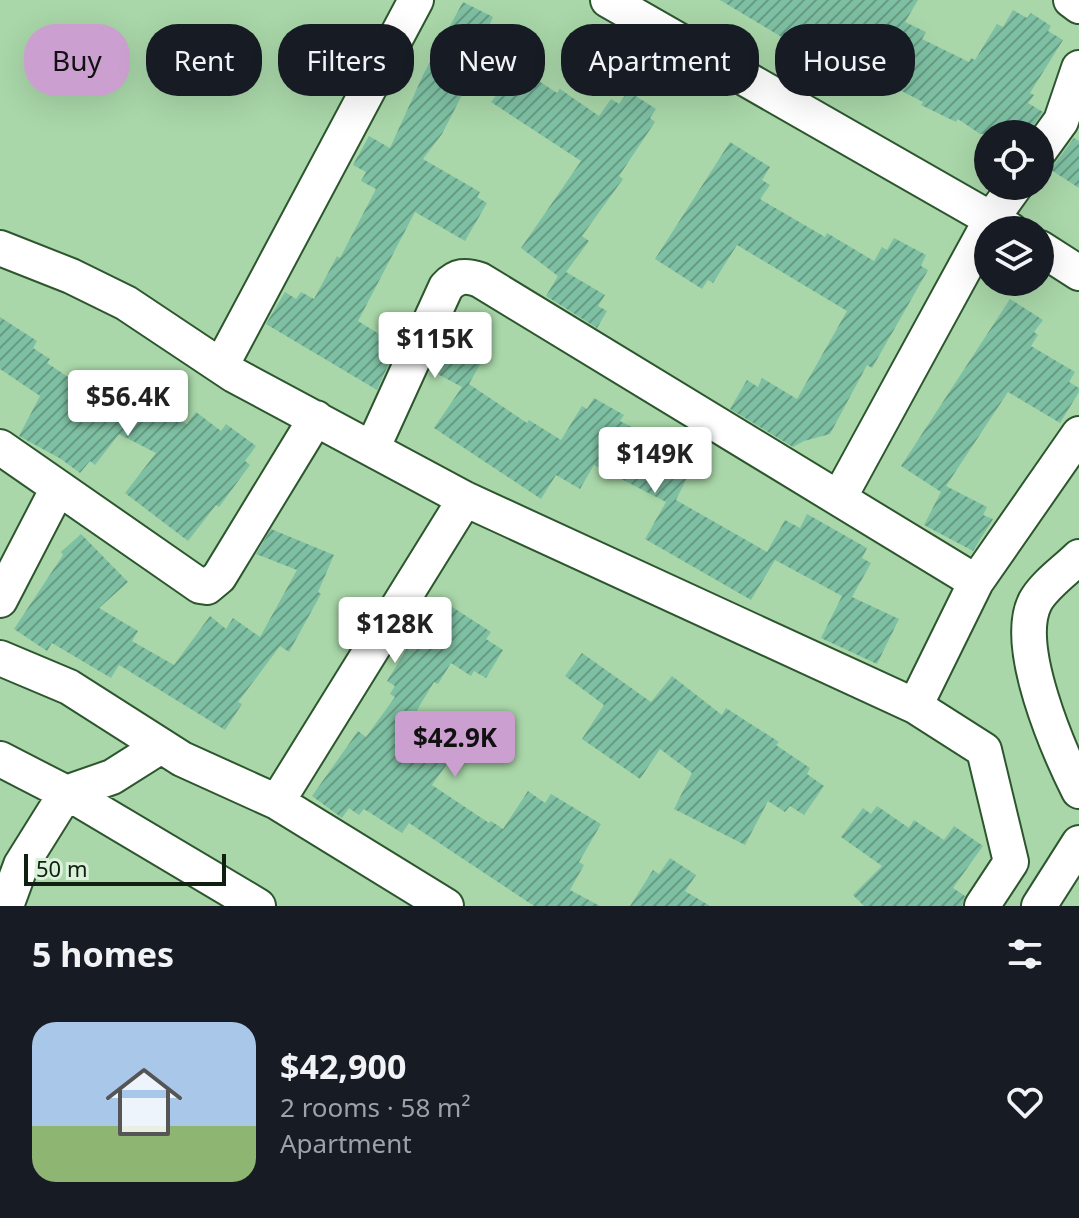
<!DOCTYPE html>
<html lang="en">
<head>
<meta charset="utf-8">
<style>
  :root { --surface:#171b24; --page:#20242c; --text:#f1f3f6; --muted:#9ea1a6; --accent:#cba0d0 }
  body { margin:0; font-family:"Noto Sans",sans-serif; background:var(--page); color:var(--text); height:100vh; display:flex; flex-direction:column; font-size:30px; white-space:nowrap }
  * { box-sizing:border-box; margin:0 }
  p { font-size:26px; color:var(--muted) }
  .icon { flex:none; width:44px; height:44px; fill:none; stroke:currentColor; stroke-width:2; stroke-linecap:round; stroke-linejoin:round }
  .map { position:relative; height:906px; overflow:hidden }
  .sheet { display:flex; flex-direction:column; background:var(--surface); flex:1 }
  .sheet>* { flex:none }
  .hud { position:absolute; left:24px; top:24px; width:1032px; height:72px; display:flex; gap:16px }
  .fabs { position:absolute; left:974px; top:120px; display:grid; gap:16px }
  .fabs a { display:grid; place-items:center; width:80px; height:80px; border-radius:50%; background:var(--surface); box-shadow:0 8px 32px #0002; font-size:40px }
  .scale { position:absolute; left:24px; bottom:20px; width:202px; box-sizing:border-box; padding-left:8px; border:4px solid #0f2010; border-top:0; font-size:22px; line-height:28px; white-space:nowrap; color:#0f2010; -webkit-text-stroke:6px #daf1da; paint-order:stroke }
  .price { position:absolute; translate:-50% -68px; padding:0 18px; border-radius:8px; background:#fff; color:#222; font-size:26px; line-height:52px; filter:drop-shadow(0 2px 4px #0008) }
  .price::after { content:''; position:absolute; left:50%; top:48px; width:24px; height:18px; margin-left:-12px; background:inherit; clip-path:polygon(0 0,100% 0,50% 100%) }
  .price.active { background:var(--accent); color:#111 }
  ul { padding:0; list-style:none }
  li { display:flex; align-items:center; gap:24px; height:200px; padding:0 32px }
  li span { display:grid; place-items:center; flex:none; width:224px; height:160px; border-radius:24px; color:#555 }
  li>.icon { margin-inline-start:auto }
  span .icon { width:96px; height:96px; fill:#fffc; stroke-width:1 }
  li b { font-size:34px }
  h2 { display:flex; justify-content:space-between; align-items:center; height:96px; padding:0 32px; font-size:34px }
  .pill { padding:0 28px; border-radius:32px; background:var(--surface); box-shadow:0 8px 32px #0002; font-size:28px; line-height:72px }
  .pill.active { background:var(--accent); color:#111 }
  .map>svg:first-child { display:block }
  .building { fill:url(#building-hatch) }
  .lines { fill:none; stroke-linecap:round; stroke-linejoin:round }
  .minor-casing { stroke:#2d562f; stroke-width:38 }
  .minor { stroke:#fff; stroke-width:34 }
</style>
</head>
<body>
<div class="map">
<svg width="1079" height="906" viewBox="0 0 1079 906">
  <defs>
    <pattern id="building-hatch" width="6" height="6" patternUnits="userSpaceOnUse" patternTransform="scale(2)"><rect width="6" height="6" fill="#7ec0a3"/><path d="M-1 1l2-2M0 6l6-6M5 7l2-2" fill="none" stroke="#669c83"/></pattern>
  </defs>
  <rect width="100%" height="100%" fill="#a9d7a9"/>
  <path class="building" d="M720,0H918L905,22L926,32L922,39L969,62L971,58L975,60L997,24L1003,27L1013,10L1027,18L1031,13L1051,26L1048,31L1063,40L1030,93L1034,95L1028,103L1043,112L1027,134H980L958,119L956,122L921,105L923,102L802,40L798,47Z
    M463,2L493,17L488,28L495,31L442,134L423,159L480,192L477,197L487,203L465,241L415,212L358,321L397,345L377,390L266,324L285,292L296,299L301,292L314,299L337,256L340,258L376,189L361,181L366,172L353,165L369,136L390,148L424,73Z
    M518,67L557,93L560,89L599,116L611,99L619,104L628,91L656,109L650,118L655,122L619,176L623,179L582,236L589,241L566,272L605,295L598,306L607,311L597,328L546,296L558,276L521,248L581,161L491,102Z
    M1074,138L1079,141V188L1048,168L1056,162Z
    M730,142L770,167L762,180L770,185L760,199L825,237L827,233L874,261L882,247L887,250L894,238L926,255L921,266L928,270L872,368L867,365L830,434L804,441L793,447L730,409L747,380L758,387L762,378L797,399L847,311L737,245L713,283L708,280L702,289L655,259Z
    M1010,299L1043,320L1034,332L1038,335L1031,346L1075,372L1069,382L1079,388V392L1060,423L1008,392L946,486L987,507L983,515L993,519L973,551L924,525L941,492L901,466Z
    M0,317L37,341L33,348L50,359L47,363L98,397L107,383L187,424L196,412L221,431L226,424L256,446L245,461L250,465L219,507L216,505L188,541L125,493L156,453L119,434L95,465L90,461L80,473L61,459L19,436L40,396L0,369Z
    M456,321L488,338L481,349L487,352L469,384L527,423L529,420L561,440L582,406L587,409L594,398L624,415L620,421L660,442L664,434L693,449L687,462L693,466L676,500L767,552L785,520L800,528L807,514L867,548L862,558L871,563L852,597L899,619L877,664L821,638L842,596L775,560L751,600L645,539L666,502L594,465L580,489L556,475L541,499L434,428L462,387L430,370L449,329L451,330Z
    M271,529L334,555L318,592L321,594L289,652L280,646L238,702L242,704L225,730L119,665L111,678L52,643L47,651L14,629L63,555L61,552L81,534L128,582L99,608L138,631L132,641L174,665L210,616L226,629L233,618L260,637L297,570L256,554Z
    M443,601L491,632L486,639L503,650L486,678L474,671L471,676L451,663L438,684L434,682L414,715L443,736L438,742L454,754L432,785L489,823L491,821L503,829L528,791L545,803L551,794L601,824L579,862L584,865L570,890L600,906H534L409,823L402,833L364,809L359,815L349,808L342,818L312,796L358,731L366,737L395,697L390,694L395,686L387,681L414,637L418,640Z
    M582,653L651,702L672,676L722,715L726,708L779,742L776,745L810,768L807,774L824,786L804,815L790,806L785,812L768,801L745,845L674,809L692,773L660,749L640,779L582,739L604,705L565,676Z
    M877,806L909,828L914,820L944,840L954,826L983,846L953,888L965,896L962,906H864L853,895L882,866L841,837L863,808L871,814Z
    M670,858L696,875L685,891L710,906H630L653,870L659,874Z"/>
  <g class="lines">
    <g class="minor-casing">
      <path id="minor" d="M608,0L1010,230
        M1071,0L1079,6
        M1040,150L1061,121L1079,68
        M0,248L71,276L126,303L234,375L465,499L915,706L984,750L1011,862L982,906
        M1040,248L1079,273
        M221,366L416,0
        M0,447L200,586L207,587L219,577L316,418
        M372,449L446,287C457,275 466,275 480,280L976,582
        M839,498L992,218L1015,186
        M1079,557C1066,570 1044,585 1035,602C1013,646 1058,749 1079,791
        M0,600L58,488
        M0,658L69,687L182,759L277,802L446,906
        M915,706L976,582L1079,434
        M0,759L78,799L258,906
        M277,802L465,499
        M6,906L21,865L66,793L112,777L161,746
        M1039,906L1079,843"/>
    </g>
    <use href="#minor" class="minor"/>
  </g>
</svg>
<div class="fabs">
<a><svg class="icon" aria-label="locate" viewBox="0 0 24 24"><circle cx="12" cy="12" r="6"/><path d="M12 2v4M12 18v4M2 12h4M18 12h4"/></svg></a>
<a><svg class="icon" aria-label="layers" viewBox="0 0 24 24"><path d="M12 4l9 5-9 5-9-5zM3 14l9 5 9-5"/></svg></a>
</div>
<div class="scale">50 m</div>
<b class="price" style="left:435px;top:380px">$115K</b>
<b class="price" style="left:128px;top:438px">$56.4K</b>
<b class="price" style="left:655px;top:495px">$149K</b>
<b class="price" style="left:395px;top:665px">$128K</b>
<b class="price active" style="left:455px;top:779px">$42.9K</b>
<div class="hud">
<a class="pill active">Buy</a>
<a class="pill">Rent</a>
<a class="pill">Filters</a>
<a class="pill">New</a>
<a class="pill">Apartment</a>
<a class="pill">House</a>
</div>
</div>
<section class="sheet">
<h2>5 homes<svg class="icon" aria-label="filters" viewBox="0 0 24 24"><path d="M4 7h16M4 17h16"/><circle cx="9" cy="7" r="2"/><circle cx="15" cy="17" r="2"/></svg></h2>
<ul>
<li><span style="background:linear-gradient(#a9c7e8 65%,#8fb573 0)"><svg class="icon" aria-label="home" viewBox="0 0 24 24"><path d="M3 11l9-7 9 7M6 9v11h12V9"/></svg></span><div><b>$42,900</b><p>2 rooms · 58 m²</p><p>Apartment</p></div><svg class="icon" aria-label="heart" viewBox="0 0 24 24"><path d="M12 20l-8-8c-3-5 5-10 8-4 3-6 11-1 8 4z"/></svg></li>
</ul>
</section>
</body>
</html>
